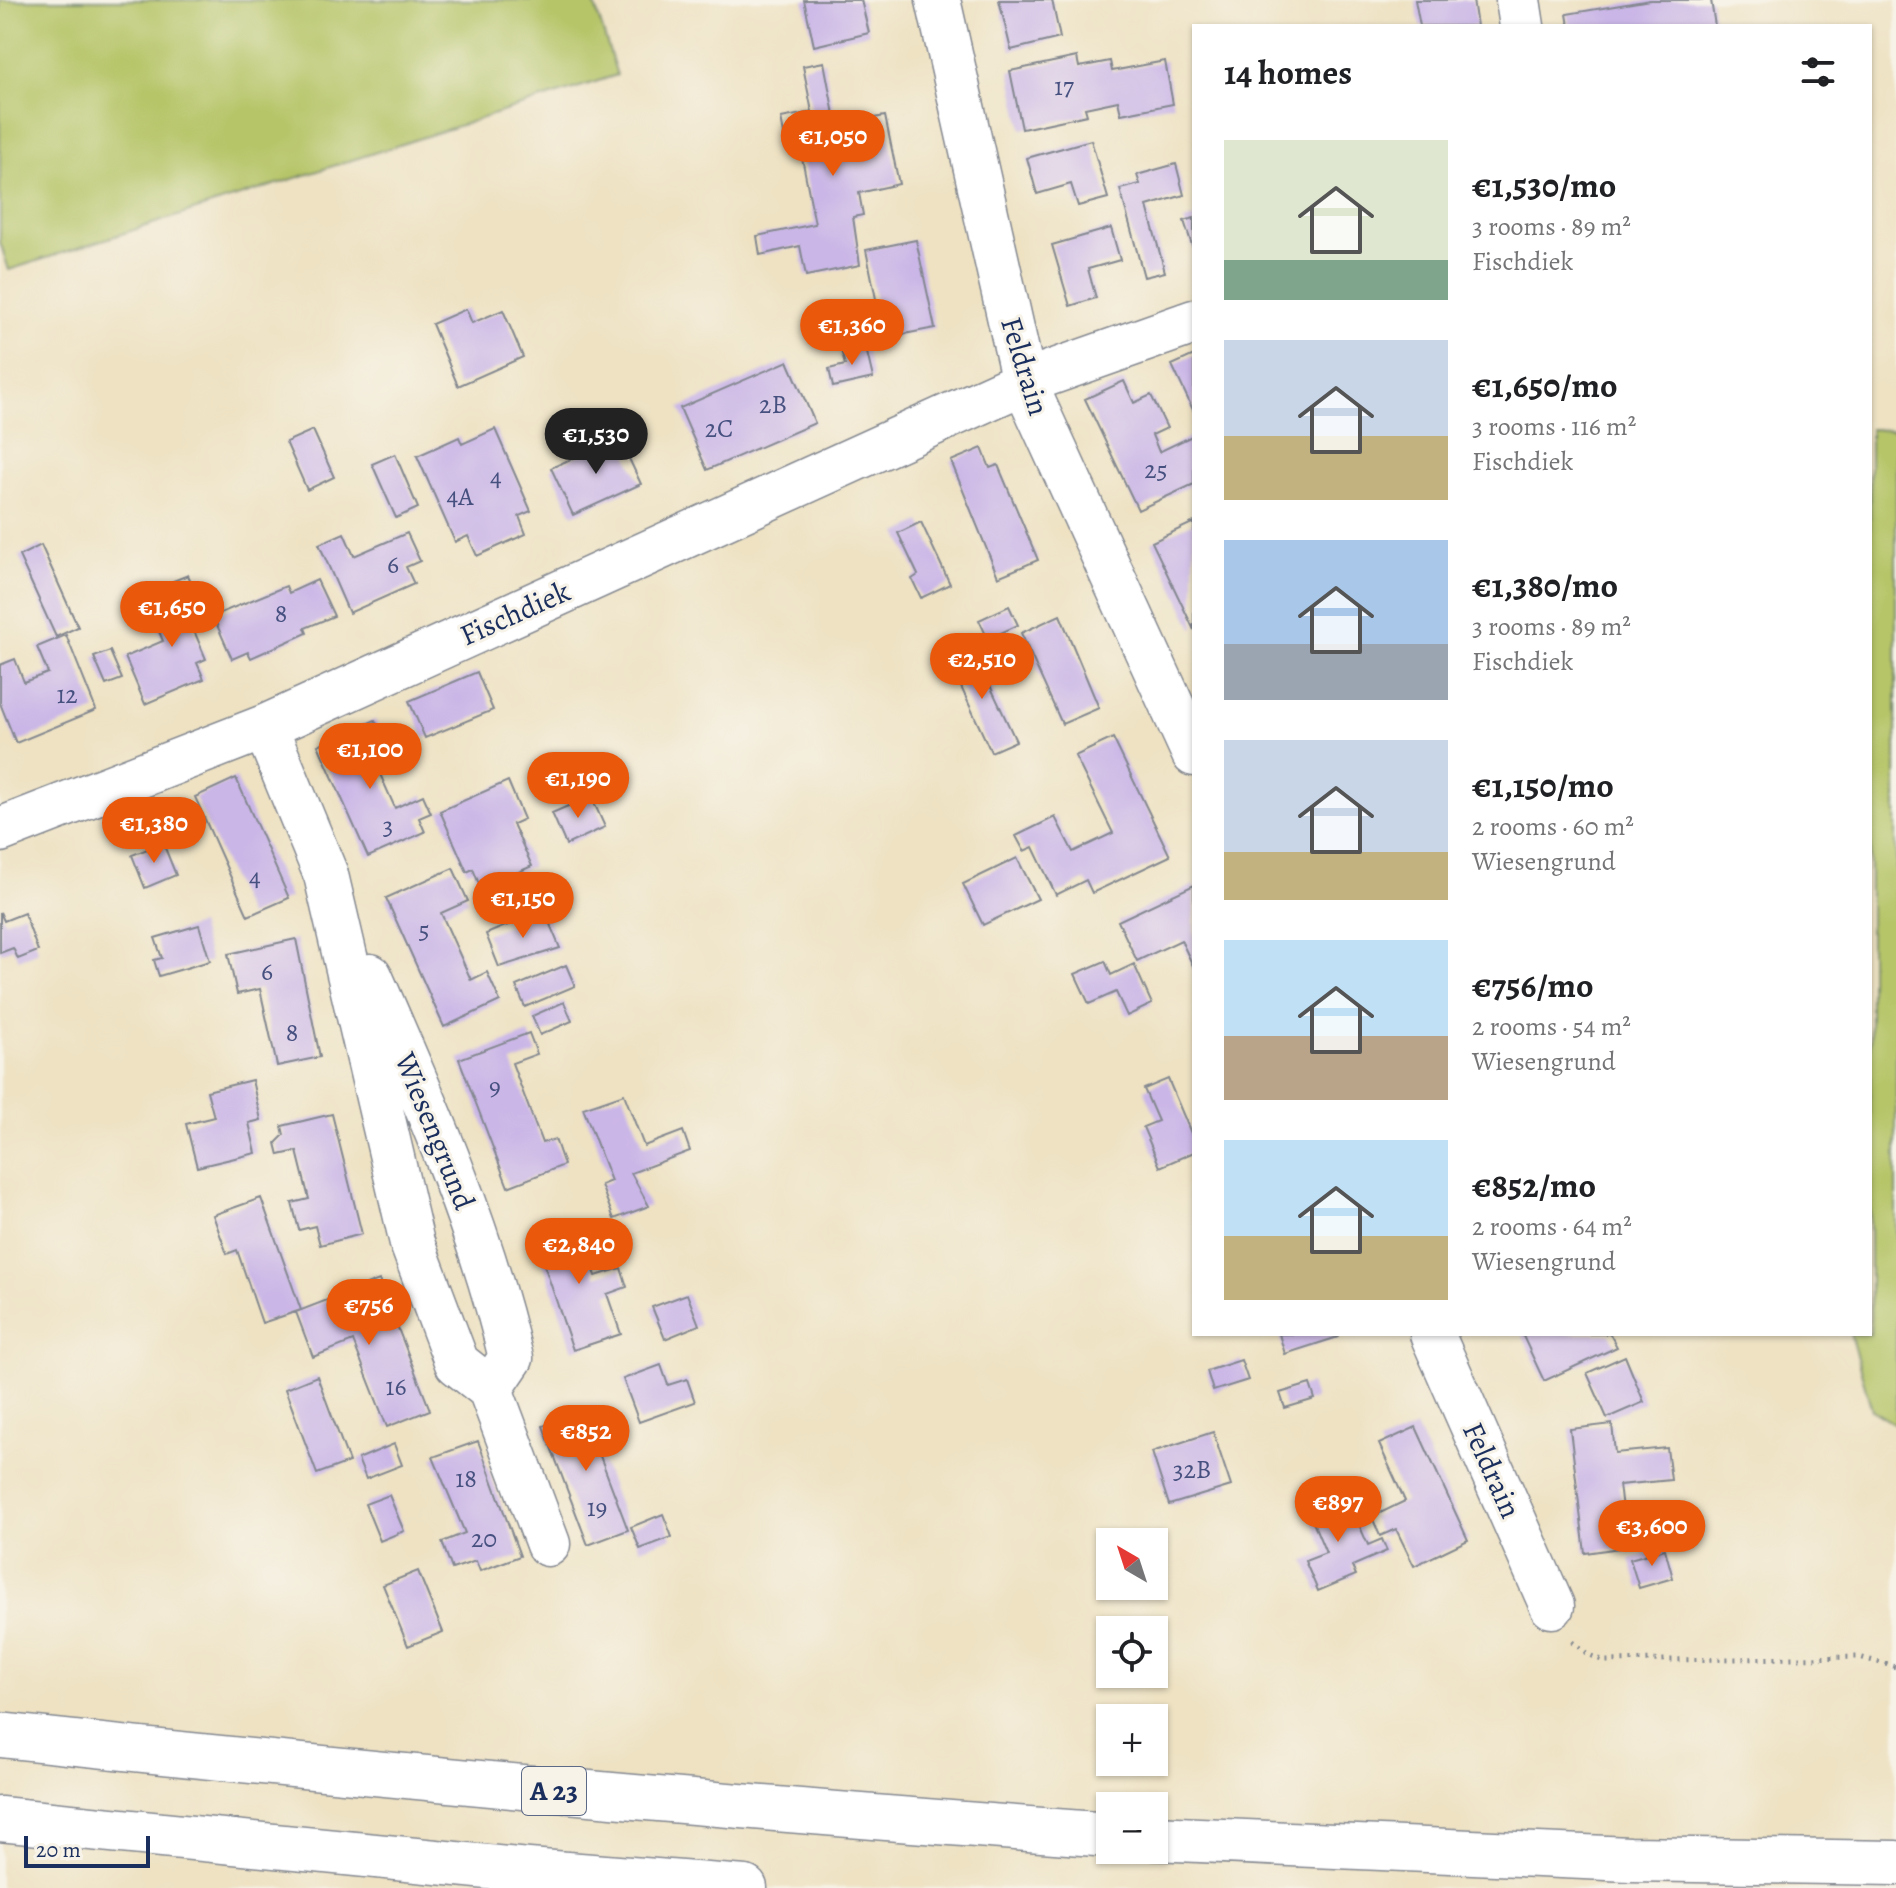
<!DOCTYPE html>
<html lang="en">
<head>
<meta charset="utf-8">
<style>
  :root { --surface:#fff; --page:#f2f2f2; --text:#202124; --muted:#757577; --accent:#ea580c }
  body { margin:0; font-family:Alegreya,serif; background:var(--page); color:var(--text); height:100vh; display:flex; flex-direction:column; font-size:30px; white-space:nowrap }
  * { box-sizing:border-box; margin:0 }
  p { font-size:26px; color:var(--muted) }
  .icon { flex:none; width:44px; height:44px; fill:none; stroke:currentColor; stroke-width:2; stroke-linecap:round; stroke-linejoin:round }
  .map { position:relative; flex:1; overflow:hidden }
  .drawer { position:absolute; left:1192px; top:24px; width:680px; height:1312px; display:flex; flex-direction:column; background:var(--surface); border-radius:0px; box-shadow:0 2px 6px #0004 }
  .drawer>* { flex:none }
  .needle { width:52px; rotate:321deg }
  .tools { position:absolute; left:1096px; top:1528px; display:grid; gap:16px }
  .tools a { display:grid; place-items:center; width:72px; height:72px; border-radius:0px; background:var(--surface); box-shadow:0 2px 6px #0004; font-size:40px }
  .scale { position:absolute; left:24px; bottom:20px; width:126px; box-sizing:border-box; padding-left:8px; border:4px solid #1b2f5e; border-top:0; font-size:22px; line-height:28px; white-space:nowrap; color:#1b2f5e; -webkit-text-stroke:6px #f7f3e8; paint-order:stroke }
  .price { position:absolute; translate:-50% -68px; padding:0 18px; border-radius:28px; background:var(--accent); color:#fff; font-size:26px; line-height:52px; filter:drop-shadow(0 2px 4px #0008) }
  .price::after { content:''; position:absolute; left:50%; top:48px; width:24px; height:18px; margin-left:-12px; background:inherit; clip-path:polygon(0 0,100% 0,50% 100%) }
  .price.on { background:#222; color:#fff }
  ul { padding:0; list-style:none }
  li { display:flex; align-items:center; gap:24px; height:200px; padding:0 32px }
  li span { display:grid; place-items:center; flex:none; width:224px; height:160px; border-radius:0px; color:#555 }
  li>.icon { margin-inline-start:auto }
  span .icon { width:96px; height:96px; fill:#fffc; stroke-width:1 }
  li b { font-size:34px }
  h2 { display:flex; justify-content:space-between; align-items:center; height:96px; padding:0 32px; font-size:34px }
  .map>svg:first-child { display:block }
  .green { fill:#b6c568; stroke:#687a63; stroke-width:2 }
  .building { fill:#cab6e7 }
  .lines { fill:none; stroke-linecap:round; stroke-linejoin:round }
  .minor-casing { stroke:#848890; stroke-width:47 }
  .highway-casing { stroke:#848890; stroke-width:47 }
  .path { stroke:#848890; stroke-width:5; stroke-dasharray:2 6; stroke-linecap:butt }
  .minor { stroke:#fff; stroke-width:44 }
  .highway { stroke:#fff; stroke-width:44 }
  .labels { text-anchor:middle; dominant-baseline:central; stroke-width:6; stroke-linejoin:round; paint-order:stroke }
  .number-label { font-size:26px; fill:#475180 }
  .shield { fill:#f7f3e8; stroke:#5d6a87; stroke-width:2 }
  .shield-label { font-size:28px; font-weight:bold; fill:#1b2f5e }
  .street-label { font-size:30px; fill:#1b2f5e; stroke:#f7f3e8 }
</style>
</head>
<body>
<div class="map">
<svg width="1896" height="1888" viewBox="0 0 1896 1888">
  <rect width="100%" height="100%" fill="#f7f3e8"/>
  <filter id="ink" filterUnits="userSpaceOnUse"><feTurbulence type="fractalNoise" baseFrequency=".0125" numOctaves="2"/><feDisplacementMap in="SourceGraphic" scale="16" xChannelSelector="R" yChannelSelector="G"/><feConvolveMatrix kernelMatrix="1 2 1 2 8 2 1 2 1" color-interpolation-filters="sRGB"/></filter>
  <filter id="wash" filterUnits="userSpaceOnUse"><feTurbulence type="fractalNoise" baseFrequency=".006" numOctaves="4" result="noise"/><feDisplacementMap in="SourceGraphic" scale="32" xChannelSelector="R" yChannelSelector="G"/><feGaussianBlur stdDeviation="1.8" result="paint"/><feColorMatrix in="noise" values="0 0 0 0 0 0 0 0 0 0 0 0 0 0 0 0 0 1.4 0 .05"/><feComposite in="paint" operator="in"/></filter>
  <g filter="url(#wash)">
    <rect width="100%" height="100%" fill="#eee2c3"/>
    <path class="green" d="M0,0H593L617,75L9,270L0,242Z
      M1870,429L1896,430V1425L1872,1410L1850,1334H1870Z"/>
    <g id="blocks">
      <path class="building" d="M804,0H861L869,33L814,46Z
        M999,0H1052L1060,38L1011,50Z
        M1415,0H1473L1477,26H1420Z
        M1650,0H1711L1715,26H1569L1567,14Z
        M1077,57L1079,67L1110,61L1112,71L1165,61L1173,104L1121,114L1118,101L1085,108L1087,115L1022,129L1010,71Z
        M824,62L836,125L885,116L899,184L859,193L863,215L853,217L860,265L806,276L800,246L760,255L757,236L815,224L798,137L785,140L781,118L812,112L803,66Z
        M1091,140L1108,198L1078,206L1071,184L1037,194L1027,158Z
        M1176,164L1184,195L1147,206L1165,272L1144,277L1120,189L1140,184L1137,175Z
        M1194,218V248H1193L1184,221Z
        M1111,228L1120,260L1088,269L1096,298L1070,306L1052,245Z
        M916,240L935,328L884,338L866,250Z
        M466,309L472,323L503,310L523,357L458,386L432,324Z
        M865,344L873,378L833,387L829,369L845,365L841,350Z
        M1194,355V412L1172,365Z
        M788,361L815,423L707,470L680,408Z
        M1124,381L1134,403L1151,395L1167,428L1152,435L1159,452L1194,435V484L1138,510L1085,399Z
        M495,429L531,511L519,516L526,534L477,556L468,536L455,542L417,456L459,437L462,444Z
        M313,430L334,477L307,490L286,442Z
        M619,437L641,484L573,515L551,468Z
        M982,448L990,468L998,465L1038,560L998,577L951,461Z
        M395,454L418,508L396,518L372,464Z
        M921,522L950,584L921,598L912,579L918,575L898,533Z
        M1194,522V630L1152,542Z
        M344,533L354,556L407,533L420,561L406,567L414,584L349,613L319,544Z
        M41,545L78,627L56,637L19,556Z
        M188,575L208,619L192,626L206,659L197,663L204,679L145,704L125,657L163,641L153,617L182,605L173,581Z
        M317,580L334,616L305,628L307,633L251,658L248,652L232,659L213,616L286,586L289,593Z
        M1009,606L1018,625L988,639L979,620Z
        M1060,615L1099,708L1062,724L1021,633Z
        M66,635L96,710L16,743L0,703V665L15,659L24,682L48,673L37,647Z
        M973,649L1016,741L991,752L949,661Z
        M110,651L122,679L106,685L94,657Z
        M477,672L493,710L425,738L409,701Z
        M375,720L388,749L372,756L395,808L423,795L431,813L419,818L425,832L368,857L318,745Z
        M1113,738L1170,856L1092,893L1086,880L1056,895L1033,847L1024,851L1016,836L1055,817L1073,852L1113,833L1075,756Z
        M236,778L289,898L248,916L195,797Z
        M508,781L524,819L513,824L532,866L481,889L473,869L467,872L440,811Z
        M591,796L605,827L566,845L552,813Z
        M163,843L176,875L145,888L132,855Z
        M1017,858L1038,899L983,925L963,884Z
        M453,868L468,901L441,913L471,980L487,972L500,1001L444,1027L386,898Z
        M1194,885V968L1181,940L1137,961L1118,921Z
        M544,910L560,948L499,967L486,934Z
        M0,912L4,921L24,913L38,951L18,959L13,948L0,953Z
        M199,925L210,961L159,976L154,960L162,958L155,938Z
        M296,939L320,1057L277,1066L260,989L237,994L228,954Z
        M1105,961L1111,975L1134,964L1152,1004L1127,1016L1116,992L1089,1004L1075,974Z
        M566,965L575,986L525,1007L516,986Z
        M564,1002L572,1021L540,1035L532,1016Z
        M529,1033L537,1054L512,1063L542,1143L555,1139L564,1165L508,1187L459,1059Z
        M1168,1079L1194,1140V1152L1160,1167L1143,1127L1158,1121L1144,1089Z
        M252,1080L261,1120L249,1123L256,1153L197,1167L186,1124L214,1117L207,1091Z
        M624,1094L644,1146L683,1131L690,1151L631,1173L649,1206L614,1219L601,1185L611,1181L583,1108Z
        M332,1114L362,1234L320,1245L315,1226L299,1230L292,1203L309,1199L297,1151L279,1155L276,1143L284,1135L282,1126Z
        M261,1198L301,1310L262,1323L237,1250L227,1254L213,1215Z
        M578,1221L596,1276L621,1268L627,1287L607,1294L621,1334L573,1350L534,1235Z
        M379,1280L430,1410L387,1427L353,1341L313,1357L296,1312Z
        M687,1294L699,1325L665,1339L652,1307Z
        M1279,1334H1337L1338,1337L1285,1354Z
        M1522,1334H1610L1617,1347L1544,1381Z
        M1625,1356L1644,1402L1607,1418L1587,1373Z
        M1241,1360L1248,1380L1213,1391L1207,1371Z
        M661,1365L668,1385L687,1379L695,1402L639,1422L623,1379Z
        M317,1376L349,1462L317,1474L285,1389Z
        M1310,1384L1315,1399L1285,1408L1280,1393Z
        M595,1406L609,1443L597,1448L628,1530L588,1545L543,1426Z
        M1612,1424L1615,1453L1667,1448L1671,1480L1619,1485L1627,1547L1585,1553L1570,1429Z
        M1416,1427L1468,1540L1414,1566L1396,1529L1380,1536L1372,1517L1405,1501L1379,1444Z
        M1213,1432L1231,1486L1169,1505L1152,1452Z
        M478,1441L520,1556L480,1571L476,1561L452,1569L442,1542L465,1533L433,1457Z
        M394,1444L402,1465L366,1479L358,1459Z
        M389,1495L404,1531L380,1541L365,1504Z
        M1321,1496L1329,1511L1349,1502L1368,1545L1382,1539L1387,1551L1352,1566L1356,1575L1318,1591L1305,1561L1326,1553L1305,1503Z
        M663,1514L672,1537L640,1549L631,1527Z
        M1665,1549L1673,1578L1639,1588L1630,1559Z
        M418,1571L443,1632L408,1646L383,1585Z"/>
    </g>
  </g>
  <g filter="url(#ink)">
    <use href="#blocks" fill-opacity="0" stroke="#848890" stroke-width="2"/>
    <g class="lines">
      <g class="minor-casing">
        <path id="minor" d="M938,0L1024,382L1194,754
          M1518,0L1522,26
          M265,727L326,875L412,1243L457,1363L490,1389L548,1544
          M0,830L265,727L1024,382L1194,322
          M370,976C425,1101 480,1225 511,1358L490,1389
          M1432,1334L1552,1606"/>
      </g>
      <g class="highway-casing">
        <path id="highway" d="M0,1735C370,1775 739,1808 1110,1835
          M0,1819L528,1871L745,1888
          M1154,1838L1630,1859L1896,1863"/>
      </g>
      <path class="path" d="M1572,1642L1589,1655L1604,1661L1859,1657L1896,1667"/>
      <use href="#minor" class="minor"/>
      <use href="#highway" class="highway"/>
    </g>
  </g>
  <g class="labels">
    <g class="number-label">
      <text x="1064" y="86">17</text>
      <text x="773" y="404">2B</text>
      <text x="719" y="428">2C</text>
      <text x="1156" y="469">25</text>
      <text x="496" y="477">4</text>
      <text x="460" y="496">4A</text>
      <text x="393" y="564">6</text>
      <text x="281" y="613">8</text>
      <text x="67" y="694">12</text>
      <text x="388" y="825">3</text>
      <text x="255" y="877">4</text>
      <text x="424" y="929">5</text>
      <text x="267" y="971">6</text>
      <text x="292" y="1032">8</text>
      <text x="495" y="1086">9</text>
      <text x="396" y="1386">16</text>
      <text x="1192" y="1469">32B</text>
      <text x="466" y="1478">18</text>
      <text x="597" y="1507">19</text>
      <text x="484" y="1538">20</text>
    </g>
    <rect class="shield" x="522" y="1767" width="64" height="48" rx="6"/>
    <g class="shield-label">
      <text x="554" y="1791">A 23</text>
    </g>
    <g class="street-label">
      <text transform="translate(1025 366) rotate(73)">Feldrain</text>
      <text transform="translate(515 613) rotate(-24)">Fischdiek</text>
      <text transform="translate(435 1131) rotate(68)">Wiesengrund</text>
      <text transform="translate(1492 1470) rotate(66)">Feldrain</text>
    </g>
  </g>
</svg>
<div class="tools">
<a><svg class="needle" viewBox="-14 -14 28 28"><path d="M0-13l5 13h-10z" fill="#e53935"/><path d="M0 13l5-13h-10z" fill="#757577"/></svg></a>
<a><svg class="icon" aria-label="locate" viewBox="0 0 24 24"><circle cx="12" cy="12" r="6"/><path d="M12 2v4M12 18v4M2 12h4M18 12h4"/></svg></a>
<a>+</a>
<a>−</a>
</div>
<div class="scale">20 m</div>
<b class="price" style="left:833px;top:178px">€1,050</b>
<b class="price" style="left:852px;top:367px">€1,360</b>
<b class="price on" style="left:596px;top:476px">€1,530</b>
<b class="price" style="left:172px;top:649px">€1,650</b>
<b class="price" style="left:982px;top:701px">€2,510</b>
<b class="price" style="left:370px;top:791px">€1,100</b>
<b class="price" style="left:578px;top:820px">€1,190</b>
<b class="price" style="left:154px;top:865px">€1,380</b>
<b class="price" style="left:523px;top:940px">€1,150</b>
<b class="price" style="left:579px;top:1286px">€2,840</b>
<b class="price" style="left:369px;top:1347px">€756</b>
<b class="price" style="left:586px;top:1473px">€852</b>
<b class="price" style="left:1338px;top:1544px">€897</b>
<b class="price" style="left:1652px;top:1568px">€3,600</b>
<section class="drawer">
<h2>14 homes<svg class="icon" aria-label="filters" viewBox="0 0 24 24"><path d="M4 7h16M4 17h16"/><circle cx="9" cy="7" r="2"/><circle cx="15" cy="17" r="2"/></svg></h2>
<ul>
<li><span style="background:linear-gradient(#dfe7d0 75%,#7fa58c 0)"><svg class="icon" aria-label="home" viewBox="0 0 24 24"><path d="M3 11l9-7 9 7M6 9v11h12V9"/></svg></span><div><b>€1,530/mo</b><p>3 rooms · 89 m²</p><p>Fischdiek</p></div></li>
<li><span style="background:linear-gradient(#c9d6e8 60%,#c2b280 0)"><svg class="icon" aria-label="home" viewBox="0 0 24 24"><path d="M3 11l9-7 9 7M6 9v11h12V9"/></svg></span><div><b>€1,650/mo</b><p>3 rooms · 116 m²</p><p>Fischdiek</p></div></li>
<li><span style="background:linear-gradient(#a9c7e8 65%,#9aa5b1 0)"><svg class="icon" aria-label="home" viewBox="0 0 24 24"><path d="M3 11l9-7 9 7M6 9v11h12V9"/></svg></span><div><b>€1,380/mo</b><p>3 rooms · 89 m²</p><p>Fischdiek</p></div></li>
<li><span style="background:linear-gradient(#c9d6e8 70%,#c2b280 0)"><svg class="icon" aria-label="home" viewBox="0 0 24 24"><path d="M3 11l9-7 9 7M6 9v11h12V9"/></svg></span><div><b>€1,150/mo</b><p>2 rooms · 60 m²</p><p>Wiesengrund</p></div></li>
<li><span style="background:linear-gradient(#bfe0f5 60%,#b9a48a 0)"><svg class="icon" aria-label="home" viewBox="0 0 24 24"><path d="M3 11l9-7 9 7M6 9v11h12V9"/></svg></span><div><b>€756/mo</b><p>2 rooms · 54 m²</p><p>Wiesengrund</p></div></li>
<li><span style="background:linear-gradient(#bfe0f5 60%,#c2b280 0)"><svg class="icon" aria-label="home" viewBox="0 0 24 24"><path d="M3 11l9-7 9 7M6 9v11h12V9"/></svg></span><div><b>€852/mo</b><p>2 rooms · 64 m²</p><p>Wiesengrund</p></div></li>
</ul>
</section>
</div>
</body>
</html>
